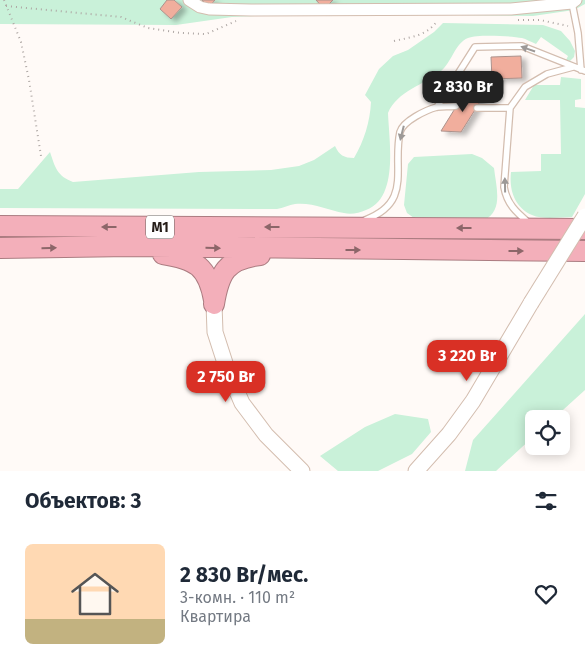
<!DOCTYPE html>
<html lang="ru">
<head>
<meta charset="utf-8">
<style>
  :root { --surface:#fff; --page:#f6f6f7; --text:#1f2937; --muted:#747a83; --accent:#d93025 }
  body { margin:0; font-family:"Fira Sans",sans-serif; background:var(--page); color:var(--text); height:100vh; display:flex; flex-direction:column; font-size:19px; white-space:nowrap }
  * { box-sizing:border-box; margin:0 }
  p { font-size:16px; color:var(--muted) }
  .icon { flex:none; width:28px; height:28px; fill:none; stroke:currentColor; stroke-width:2; stroke-linecap:round; stroke-linejoin:round }
  .map { position:relative; height:471px; overflow:hidden }
  .sheet { display:flex; flex-direction:column; background:var(--surface); flex:1 }
  .sheet>* { flex:none }
  .buttons { position:absolute; left:525px; top:410px; display:grid; gap:10px }
  .buttons a { display:grid; place-items:center; width:45px; height:45px; border-radius:8px; background:var(--surface); box-shadow:0 2px 12px #0003; font-size:25px }
  .price { position:absolute; translate:-50% -42px; padding:0 11px; border-radius:10px; background:var(--accent); color:#fff; font-size:16px; line-height:32px; filter:drop-shadow(0 1px 2px #0008) }
  .price::after { content:''; position:absolute; left:50%; top:30px; width:15px; height:11px; margin-left:-8px; background:inherit; clip-path:polygon(0 0,100% 0,50% 100%) }
  .price.active { background:#222; color:#fff }
  ul { padding:0; list-style:none }
  li { display:flex; align-items:center; gap:15px; height:125px; padding:0 25px }
  li span { display:grid; place-items:center; flex:none; width:140px; height:100px; border-radius:8px; color:#555 }
  li>.icon { margin-inline-start:auto }
  span .icon { width:60px; height:60px; fill:#fffc; stroke-width:1 }
  li b { font-size:21px }
  h2 { display:flex; justify-content:space-between; align-items:center; height:60px; padding:0 25px; font-size:21px }
  .map>svg:first-child { display:block }
  .green { fill:#c9f1d9 }
  .building { fill:#f1ae9d; stroke:#ac928c; filter:url(#shadow) }
  .lines { fill:none; stroke-linecap:round; stroke-linejoin:round }
  .lane-casing { stroke:#d3bdaf; stroke-width:8 }
  .street-casing { stroke:#d3bdaf; stroke-width:13 }
  .secondary-casing { stroke:#d3bdaf; stroke-width:17 }
  .highway-casing { stroke:#ab7c81; stroke-width:22 }
  .path { stroke:#aea7a4; stroke-width:2; stroke-dasharray:1 4; stroke-linecap:butt }
  .lane { stroke:#fff; stroke-width:5.5 }
  .street { stroke:#fff; stroke-width:11 }
  .secondary { stroke:#fff; stroke-width:15 }
  .highway { stroke:#f3afba; stroke-width:20 }
  .secondary-bridge-casing { stroke:#d3bdaf; stroke-width:17; stroke-linecap:butt }
  .secondary-bridge { stroke:#fff; stroke-width:15 }
  .oneway { fill:#9d9997 }
  .oneway2 { fill:#8c6669 }
  .labels { text-anchor:middle; dominant-baseline:central; stroke-width:4; stroke-linejoin:round; paint-order:stroke }
  .shield { fill:#fff; stroke:#66615d; stroke-width:1 }
  .shield-label { font-size:14px; font-weight:bold; fill:#251d18 }
</style>
</head>
<body>
<div class="map">
<svg width="585" height="471" viewBox="0 0 585 471">
  <defs>
    <filter id="shadow"><feDropShadow dx="5" dy="3" stdDeviation="2.5" flood-color="#0004"/></filter>
  </defs>
  <rect width="100%" height="100%" fill="#fffaf7"/>
  <path class="green" d="M0,0H585V4L574,10L533,16L320,13L232,17L176,25L0,24Z
    M443,23L543,25L561,31L570,41L575,51L574,57L570,61L566,60L568,56L541,37L536,44C531,42 526,39 522,38C510,36 478,34 468,38C455,43 452,62 441,71C424,85 397,91 388,113C389,141 399,198 366,210C359,213 351,215 344,213C328,210 312,202 295,204C289,205 283,208 277,209L0,208V189H18L50,152C55,167 57,176 73,182L199,172L271,170L299,166L314,160L335,146C339,155 344,158 354,158C364,141 370,122 371,102L365,95L379,69L393,56L408,50L434,32Z
    M561,77L581,79V99L575,100V107L585,108V194L572,217C560,217 543,220 532,215C514,207 509,189 511,172L541,171V154H561L560,100H525L534,85H560Z
    M472,154L482,158L494,168C496,186 504,211 484,220L414,218L407,213L404,205L408,164L414,157Z
    M585,314V390L553,419H534V436L496,471H465L473,440Z
    M395,414L428,419L431,432L412,454L378,471H338L320,456L365,427Z"/>
  <path class="building" d="M167,0H174L182,7L171,19L160,9Z
    M202,0H215L209,7Z
    M316,0H333L324,9Z
    M521,56L522,78L492,79L491,57Z
    M464,94H485L461,132L441,131Z"/>
  <g class="lines">
    <g class="lane-casing">
      <path id="lane" d="M572,3L578,33L581,70
        M437,107L475,47L522,46L585,71
        M477,108H510
        M365,220C413,202 392,169 400,132C403,121 426,110 437,107C443,106 450,107 456,106
        M529,223C516,212 507,204 504,187L510,108L525,87L547,74L573,67"/>
    </g>
    <g class="street-casing">
      <path id="street" d="M189,0L200,7L209,9L251,10L511,9L572,3L576,0"/>
    </g>
    <g class="secondary-casing">
      <path id="secondary" d="M214,304L215,332L226,366L242,403L266,435L302,471
        M416,471L449,434L473,401L531,303"/>
    </g>
    <g class="highway-casing">
      <path id="highway" d="M0,226L585,229
        M0,248L130,246L585,251
        M163,254C196,259 208,267 214,300
        M214,304C219,273 226,259 260,255"/>
    </g>
    <path class="path" d="M4,0L21,42L29,80L41,156
      M6,6L121,17L148,28L181,33L206,34L236,21
      M518,20H540L568,26
      M394,41C411,37 427,36 437,21"/>
    <use href="#lane" class="lane"/>
    <use href="#street" class="street"/>
    <use href="#secondary" class="secondary"/>
    <use href="#highway" class="highway"/>
    <g class="secondary-bridge-casing">
      <path id="secondary-bridge" d="M531,303L585,216"/>
    </g>
    <use href="#secondary-bridge" class="secondary-bridge"/>
  </g>
  <defs><path id="oneway-solid" d="M-6-.8H1V-3.2L6.5 0L1 3.2V.8H-6Z" transform="scale(1.25)"/></defs>
  <g class="oneway">
    <use href="#oneway-solid" transform="translate(528 49) rotate(-161)"/>
    <use href="#oneway-solid" transform="translate(402 133) rotate(104)"/>
    <use href="#oneway-solid" transform="translate(505 185) rotate(-91)"/>
  </g>
  <g class="oneway2">
    <use href="#oneway-solid" transform="translate(109 227) rotate(-180)"/>
    <use href="#oneway-solid" transform="translate(272 227) rotate(-180)"/>
    <use href="#oneway-solid" transform="translate(464 228) rotate(-180)"/>
    <use href="#oneway-solid" transform="translate(49 248) rotate(-1)"/>
    <use href="#oneway-solid" transform="translate(213 248) rotate(1)"/>
    <use href="#oneway-solid" transform="translate(353 250)"/>
    <use href="#oneway-solid" transform="translate(516 251)"/>
  </g>
  <g class="labels">
    <rect class="shield" x="146" y="215.5" width="28" height="23" rx="4"/>
    <g class="shield-label">
      <text x="160" y="227">М1</text>
    </g>
  </g>
</svg>
<div class="buttons">
<a><svg class="icon" aria-label="locate" viewBox="0 0 24 24"><circle cx="12" cy="12" r="6"/><path d="M12 2v4M12 18v4M2 12h4M18 12h4"/></svg></a>
</div>
<b class="price active" style="left:463px;top:113px">2 830 Br</b>
<b class="price" style="left:467px;top:382px">3 220 Br</b>
<b class="price" style="left:226px;top:403px">2 750 Br</b>
</div>
<section class="sheet">
<h2>Объектов: 3<svg class="icon" aria-label="filters" viewBox="0 0 24 24"><path d="M4 7h16M4 17h16"/><circle cx="9" cy="7" r="2"/><circle cx="15" cy="17" r="2"/></svg></h2>
<ul>
<li><span style="background:linear-gradient(#ffd9b3 75%,#c2b280 0)"><svg class="icon" aria-label="home" viewBox="0 0 24 24"><path d="M3 11l9-7 9 7M6 9v11h12V9"/></svg></span><div><b>2 830 Br/мес.</b><p>3-комн. · 110 m²</p><p>Квартира</p></div><svg class="icon" aria-label="heart" viewBox="0 0 24 24"><path d="M12 20l-8-8c-3-5 5-10 8-4 3-6 11-1 8 4z"/></svg></li>
</ul>
</section>
</body>
</html>
